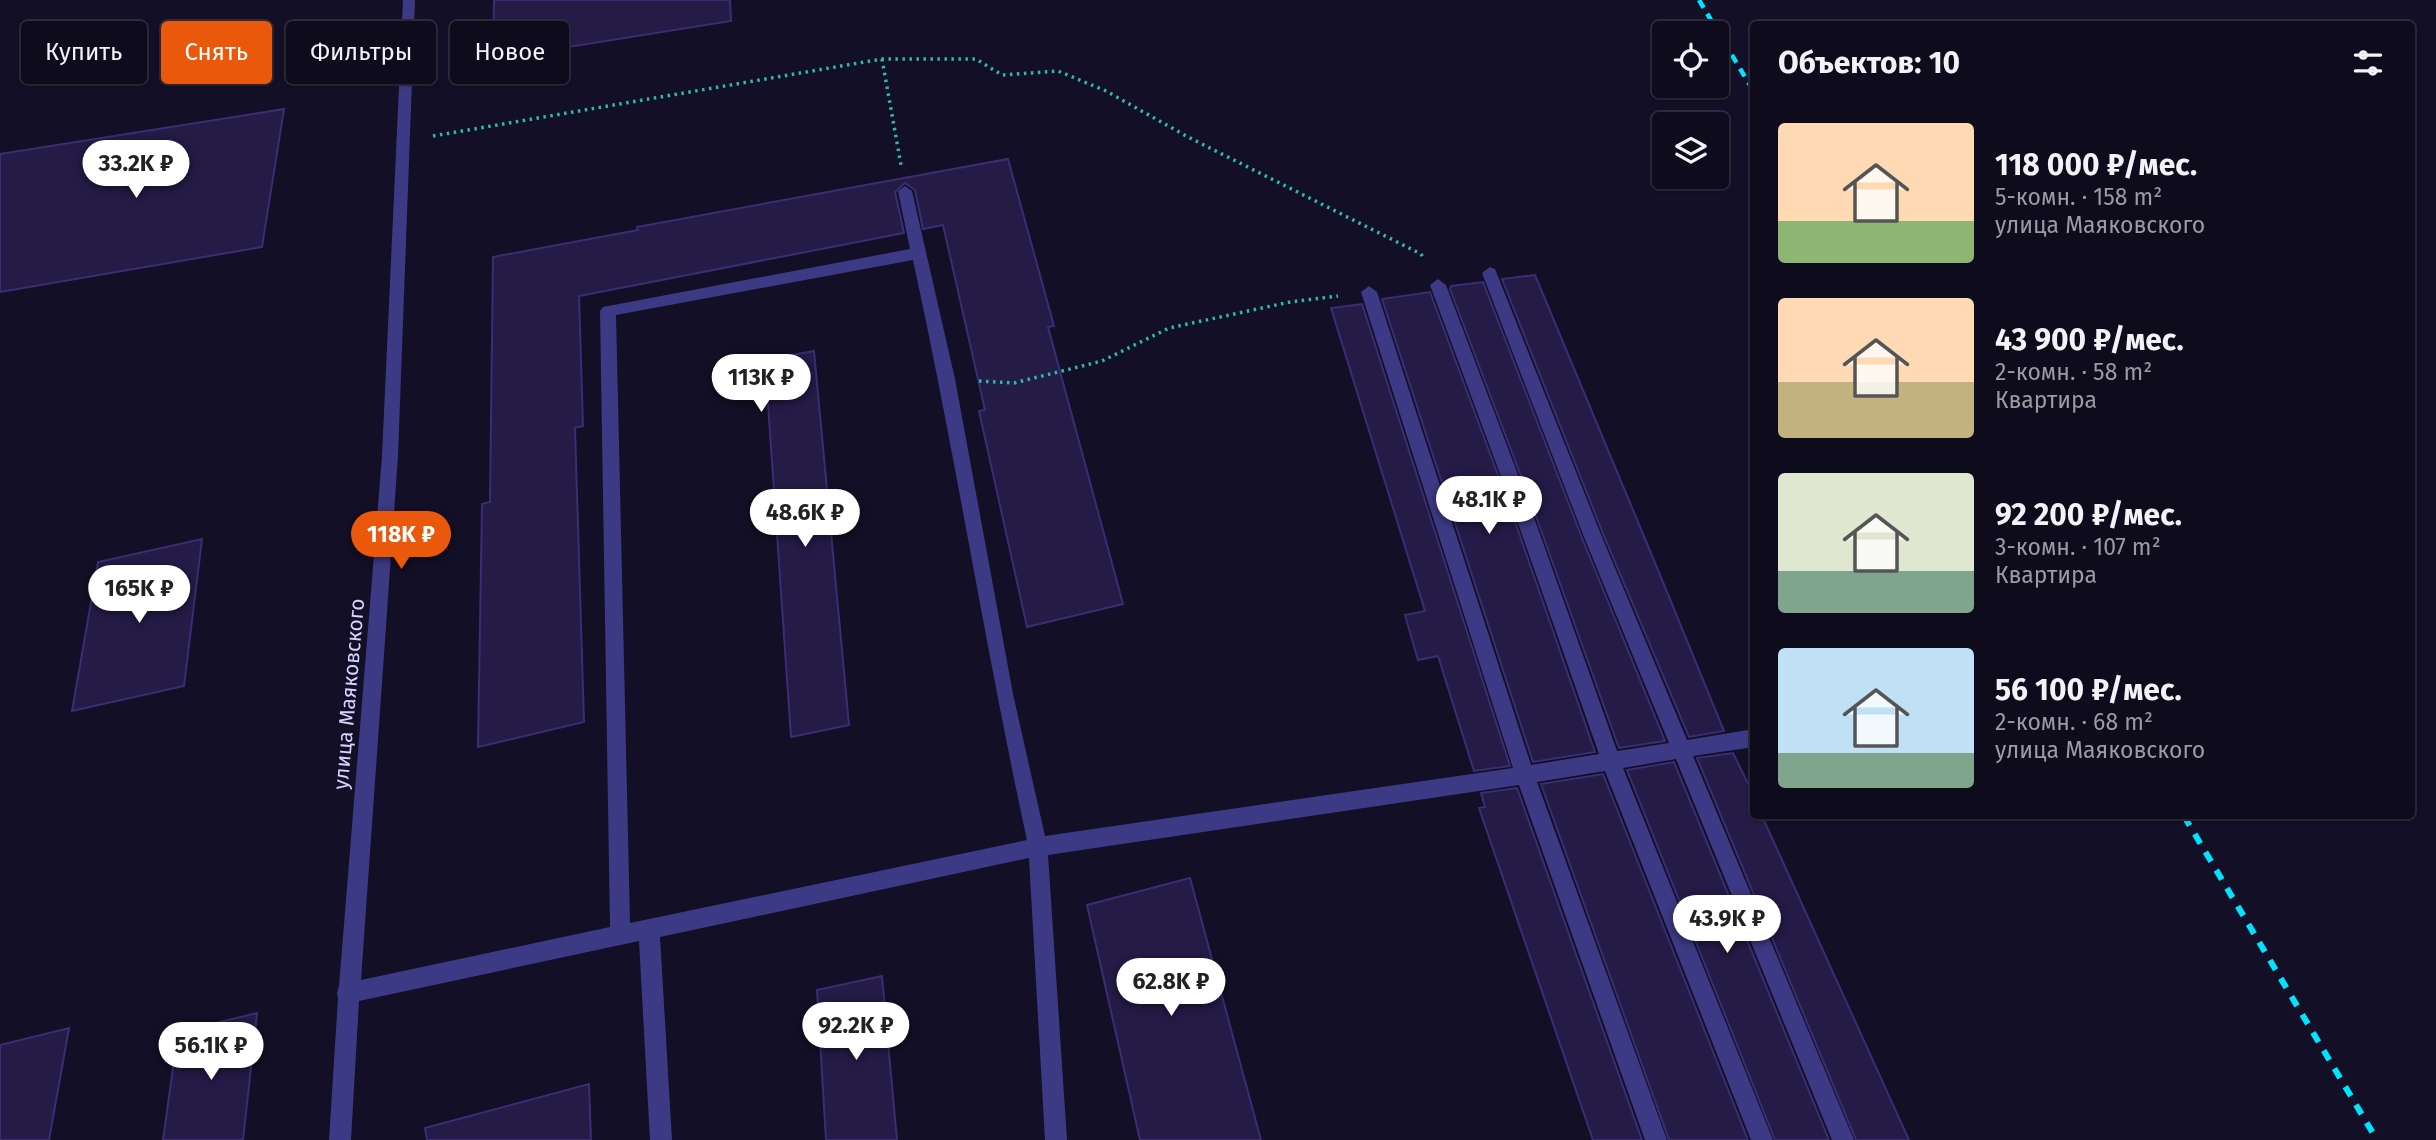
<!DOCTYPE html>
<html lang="ru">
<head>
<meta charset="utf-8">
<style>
  :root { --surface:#0e0b1c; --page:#171425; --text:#f1f3f6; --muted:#9b9ba3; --line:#2e2b3b; --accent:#ea580c }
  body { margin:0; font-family:"Fira Sans",sans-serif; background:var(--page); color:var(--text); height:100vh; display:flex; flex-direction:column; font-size:26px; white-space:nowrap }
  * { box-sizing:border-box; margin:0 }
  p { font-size:23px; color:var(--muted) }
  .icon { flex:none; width:38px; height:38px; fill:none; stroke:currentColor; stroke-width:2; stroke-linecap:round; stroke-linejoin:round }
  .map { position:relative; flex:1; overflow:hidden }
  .panel { position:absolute; left:1750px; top:21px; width:665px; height:798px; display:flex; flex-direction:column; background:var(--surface); border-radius:7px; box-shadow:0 2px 5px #0004,0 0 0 2px var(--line) }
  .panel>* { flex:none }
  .hud { position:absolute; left:21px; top:21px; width:665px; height:63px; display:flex; gap:14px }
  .controls { position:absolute; left:1652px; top:21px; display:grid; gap:14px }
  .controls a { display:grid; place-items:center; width:77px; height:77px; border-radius:7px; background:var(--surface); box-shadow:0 2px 5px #0004,0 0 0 2px var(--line); font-size:35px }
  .price { position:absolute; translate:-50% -60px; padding:0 16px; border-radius:24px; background:#fff; color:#222; font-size:23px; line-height:46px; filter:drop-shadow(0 2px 4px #0008) }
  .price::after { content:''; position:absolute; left:50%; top:42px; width:21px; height:16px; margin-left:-10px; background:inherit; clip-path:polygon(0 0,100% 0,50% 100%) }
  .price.current { background:var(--accent); color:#fff }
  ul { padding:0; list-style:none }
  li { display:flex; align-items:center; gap:21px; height:175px; padding:0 28px }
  li span { display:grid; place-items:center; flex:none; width:196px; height:140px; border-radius:7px; color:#555 }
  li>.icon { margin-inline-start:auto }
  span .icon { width:84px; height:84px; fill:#fffc; stroke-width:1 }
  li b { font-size:30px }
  h2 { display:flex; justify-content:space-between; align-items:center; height:84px; padding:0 28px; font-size:30px }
  .pill { padding:0 24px; border-radius:7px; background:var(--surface); box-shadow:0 2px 5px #0004,0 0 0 2px var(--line); font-size:24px; line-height:63px }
  .pill.current { background:var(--accent); color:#fff }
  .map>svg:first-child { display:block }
  .building { fill:#241b47; stroke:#3b2d73; stroke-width:2 }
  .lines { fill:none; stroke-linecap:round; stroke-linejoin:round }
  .path { stroke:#2fb8b0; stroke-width:3.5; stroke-dasharray:2.5 4.5; stroke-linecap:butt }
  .minor { fill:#3d3a85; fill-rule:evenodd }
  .rail-far1 { stroke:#00e5ff; stroke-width:4.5; stroke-dasharray:9 7; stroke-linecap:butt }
  .rail { stroke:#00e5ff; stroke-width:6; stroke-dasharray:11 10; stroke-linecap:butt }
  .labels { text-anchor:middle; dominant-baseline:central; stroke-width:5; stroke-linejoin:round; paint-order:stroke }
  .street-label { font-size:21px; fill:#d9d4ff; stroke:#130f26 }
</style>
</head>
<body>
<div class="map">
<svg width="2436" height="1140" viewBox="0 0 2436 1140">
  <rect width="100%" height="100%" fill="#130f26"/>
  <path class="building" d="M494,0H730L731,21L568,47V50L493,63Z
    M284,109L262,247L0,292V154Z
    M1008,159L1054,326L1048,327L1123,604L1027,627L979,411L985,410L943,225L923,229L915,190L905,183L895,192L904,233L579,296L583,426L575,428L584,722L478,747L482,504L490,502L493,257L638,230L637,227Z
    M1535,275L1658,570L1724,731L1689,737L1604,536L1502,279Z
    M1483,282L1582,538L1665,741L1619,748L1533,508L1450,289L1451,286Z
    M1430,292L1511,510L1595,752L1533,762L1382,299Z
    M1362,304L1510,766L1474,771L1438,656L1418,660L1405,615L1425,611L1331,308Z
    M814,351L849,725L791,737L765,360Z
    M202,539L184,686L72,711L98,562Z
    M1733,753L1754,796V816H1762L1909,1140H1856L1697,758Z
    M1674,762L1829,1140H1775L1627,770Z
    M1603,774L1748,1140H1669L1541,784Z
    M1517,788L1642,1140H1593L1479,808L1485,807L1481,793Z
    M1190,878L1261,1140H1140L1087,905Z
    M882,976L897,1140H826L817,990Z
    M257,1013L243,1140H163L178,1032Z
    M69,1028L49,1140H0V1045Z
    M589,1084L591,1140H427L425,1128Z"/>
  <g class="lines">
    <path class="path" d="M882,59L901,165
      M433,136L882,59H976L1002,75L1058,71L1106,91L1188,137L1421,254L1424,259
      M979,381L1014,383L1102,361L1169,328L1290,302L1338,296"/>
    <path class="minor" d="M403,0H415L398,456L361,980L610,927L600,311L603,307L910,249L898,191L905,186L912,191L955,379L1013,694L1045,836L1513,768L1361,292L1369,286L1377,292L1531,765L1599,754L1513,509L1430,285L1438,279L1446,285L1531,509L1617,751L1669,743L1584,537L1482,273L1490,267L1495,269L1602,537L1687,740L1754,729V747L1693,756L1854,1140H1832L1676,759L1623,768L1773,1140H1751L1605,771L1537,782L1667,1140H1645L1519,785L1048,855L1067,1140H1045L1029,858L660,937L672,1140H650L639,941L359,1001L351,1140H329L338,998L337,993L339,986L382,456ZM913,260C955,452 985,647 1027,840L630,923L616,315Z"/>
    <path class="rail-far1" d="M1699,0L1754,92"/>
    <path class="rail" d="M2184,816L2377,1140"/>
  </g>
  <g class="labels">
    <g class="street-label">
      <text transform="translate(349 694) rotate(-85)">улица Маяковского</text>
    </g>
  </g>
</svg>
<div class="controls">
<a><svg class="icon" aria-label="locate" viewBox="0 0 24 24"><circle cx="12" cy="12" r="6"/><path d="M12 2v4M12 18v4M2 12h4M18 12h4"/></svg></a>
<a><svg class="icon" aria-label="layers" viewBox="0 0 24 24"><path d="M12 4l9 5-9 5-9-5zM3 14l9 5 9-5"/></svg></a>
</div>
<b class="price" style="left:136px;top:200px">33.2K ₽</b>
<b class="price" style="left:761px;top:414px">113K ₽</b>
<b class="price" style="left:1489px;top:536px">48.1K ₽</b>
<b class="price" style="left:805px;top:549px">48.6K ₽</b>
<b class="price current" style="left:401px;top:571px">118K ₽</b>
<b class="price" style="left:139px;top:625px">165K ₽</b>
<b class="price" style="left:1727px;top:955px">43.9K ₽</b>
<b class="price" style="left:1171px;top:1018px">62.8K ₽</b>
<b class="price" style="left:856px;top:1062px">92.2K ₽</b>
<b class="price" style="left:211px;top:1082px">56.1K ₽</b>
<div class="hud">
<a class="pill">Купить</a>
<a class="pill current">Снять</a>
<a class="pill">Фильтры</a>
<a class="pill">Новое</a>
</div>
<section class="panel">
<h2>Объектов: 10<svg class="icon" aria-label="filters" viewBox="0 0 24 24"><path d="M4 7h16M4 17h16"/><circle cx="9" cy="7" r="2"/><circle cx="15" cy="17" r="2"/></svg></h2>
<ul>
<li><span style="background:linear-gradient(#ffd9b3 70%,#8fb573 0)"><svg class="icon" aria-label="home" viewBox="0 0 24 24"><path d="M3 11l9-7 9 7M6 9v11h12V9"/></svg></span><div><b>118 000 ₽/мес.</b><p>5-комн. · 158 m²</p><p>улица Маяковского</p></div></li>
<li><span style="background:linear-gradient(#ffd9b3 60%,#c2b280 0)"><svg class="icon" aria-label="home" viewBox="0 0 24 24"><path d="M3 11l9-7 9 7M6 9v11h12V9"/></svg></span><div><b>43 900 ₽/мес.</b><p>2-комн. · 58 m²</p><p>Квартира</p></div></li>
<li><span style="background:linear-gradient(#dfe7d0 70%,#7fa58c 0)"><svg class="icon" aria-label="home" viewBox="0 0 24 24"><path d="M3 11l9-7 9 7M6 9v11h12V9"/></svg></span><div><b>92 200 ₽/мес.</b><p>3-комн. · 107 m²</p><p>Квартира</p></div></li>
<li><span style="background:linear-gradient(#bfe0f5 75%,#7fa58c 0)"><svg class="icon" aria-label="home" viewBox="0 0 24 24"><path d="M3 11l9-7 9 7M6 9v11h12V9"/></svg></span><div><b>56 100 ₽/мес.</b><p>2-комн. · 68 m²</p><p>улица Маяковского</p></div></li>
</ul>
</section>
</div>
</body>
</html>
